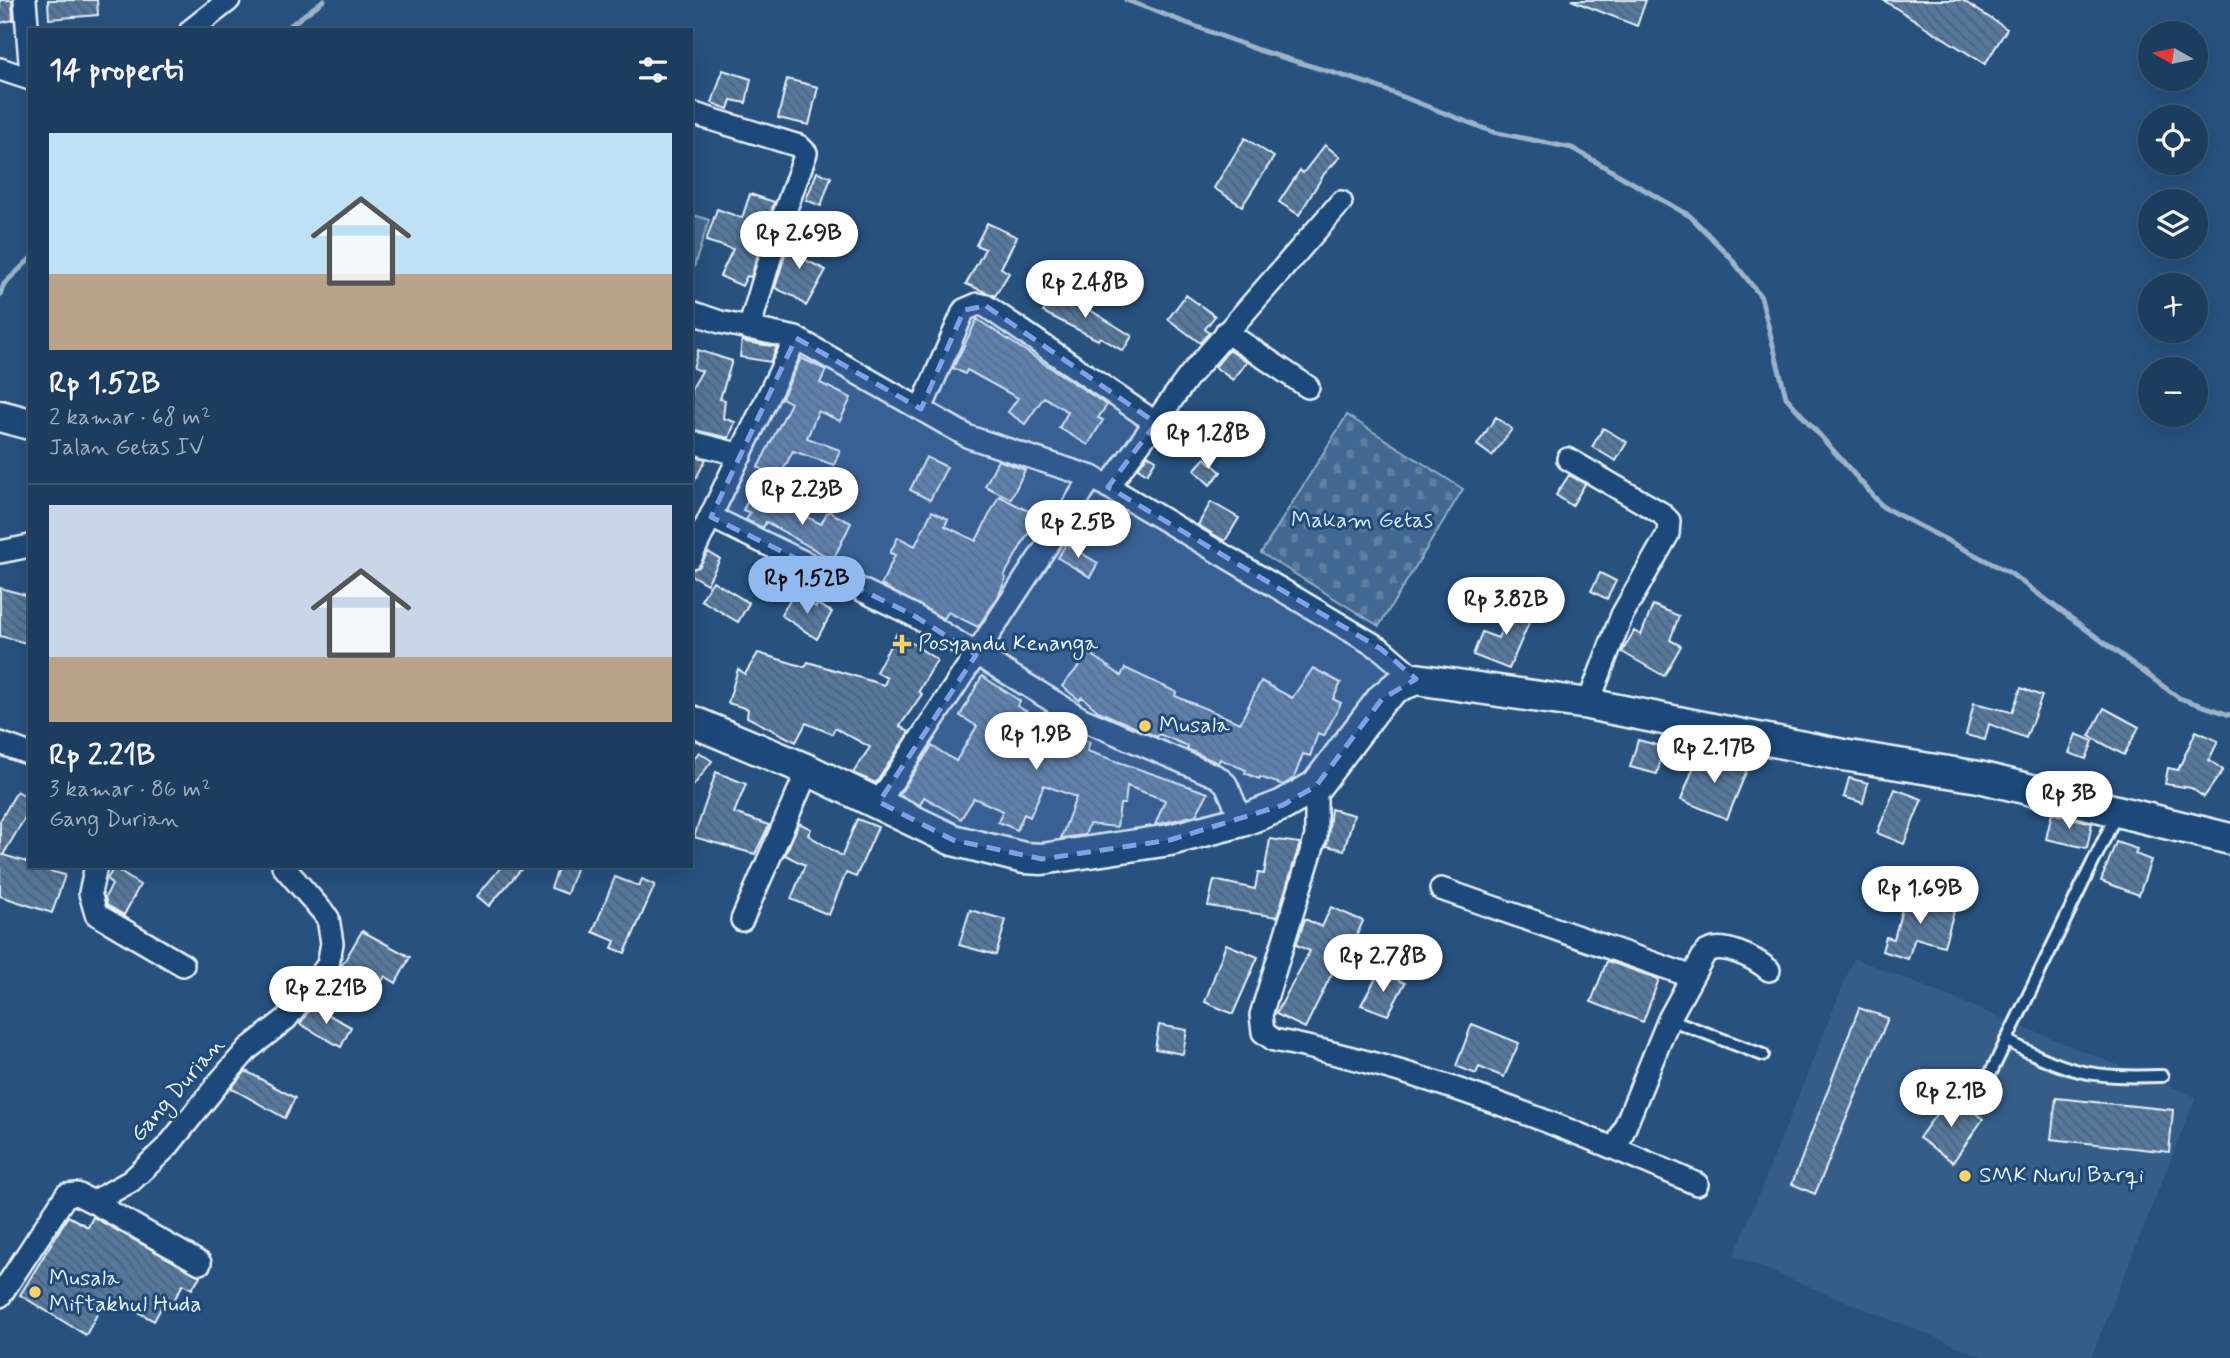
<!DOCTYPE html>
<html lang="id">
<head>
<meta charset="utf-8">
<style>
  :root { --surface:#1d3d5f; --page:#254465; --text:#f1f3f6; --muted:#a0aebd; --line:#3b5674; --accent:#90b9f0 }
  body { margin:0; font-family:Mynerve,sans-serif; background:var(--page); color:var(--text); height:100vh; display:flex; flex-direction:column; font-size:26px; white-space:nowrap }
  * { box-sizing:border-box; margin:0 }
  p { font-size:23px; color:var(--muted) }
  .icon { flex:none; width:38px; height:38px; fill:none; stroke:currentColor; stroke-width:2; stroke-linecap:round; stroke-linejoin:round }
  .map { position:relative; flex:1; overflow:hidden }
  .side { position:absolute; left:28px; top:28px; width:665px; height:840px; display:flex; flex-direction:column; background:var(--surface); border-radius:0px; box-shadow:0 7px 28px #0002,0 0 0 2px var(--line) }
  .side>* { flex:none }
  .needle { width:46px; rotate:279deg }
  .controls { position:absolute; left:2138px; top:21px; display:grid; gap:14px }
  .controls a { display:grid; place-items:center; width:70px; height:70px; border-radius:50%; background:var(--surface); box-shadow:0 7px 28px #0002,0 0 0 2px var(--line); font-size:35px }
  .price { position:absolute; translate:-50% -60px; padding:0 16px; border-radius:24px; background:#fff; color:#222; font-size:23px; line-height:46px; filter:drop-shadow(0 2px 4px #0008) }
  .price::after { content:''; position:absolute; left:50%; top:42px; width:21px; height:16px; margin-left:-10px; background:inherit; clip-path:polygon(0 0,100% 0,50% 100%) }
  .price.active { background:var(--accent); color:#111 }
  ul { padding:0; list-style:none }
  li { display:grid; align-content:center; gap:14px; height:371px; padding:0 21px }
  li+li { border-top:2px solid var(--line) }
  li span { display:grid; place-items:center; height:217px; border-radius:0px; color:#555 }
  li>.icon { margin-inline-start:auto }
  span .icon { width:126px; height:126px; fill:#fffc; stroke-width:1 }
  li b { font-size:30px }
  h2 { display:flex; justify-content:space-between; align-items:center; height:84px; padding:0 21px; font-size:30px }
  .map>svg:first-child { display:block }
  .built { fill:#355d88 }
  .cemetery { fill:url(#cemetery-stones); stroke:#96acc4; stroke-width:2 }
  .pitch { fill:#436891; stroke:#96acc4; stroke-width:2 }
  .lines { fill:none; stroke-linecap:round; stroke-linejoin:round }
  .stream { stroke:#9db3c9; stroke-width:5 }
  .building { fill:url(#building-back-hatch); stroke:#e8f1f8; stroke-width:2 }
  .lane-casing { stroke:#e8f1f8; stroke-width:16 }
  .street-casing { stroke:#e8f1f8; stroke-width:26 }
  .secondary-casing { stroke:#e8f1f8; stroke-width:35 }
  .lane { stroke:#1f4a7a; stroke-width:10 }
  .street { stroke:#1f4a7a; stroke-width:21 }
  .secondary { stroke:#1f4a7a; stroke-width:30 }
  .marked { fill:#82a0e8; fill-opacity:0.2; stroke:#82a0e8; stroke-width:5; stroke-dasharray:14 9; stroke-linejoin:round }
  .poi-dot { fill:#ffd166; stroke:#1f4a7a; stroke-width:2.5 }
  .labels { text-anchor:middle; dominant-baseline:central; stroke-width:6; stroke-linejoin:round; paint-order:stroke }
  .park-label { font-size:23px; fill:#d8e3ee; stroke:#1f4a7a }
  .poi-label { font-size:23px; fill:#e8f1f8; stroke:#1f4a7a; text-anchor:start }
  .street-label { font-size:23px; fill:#e8f1f8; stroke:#1f4a7a }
</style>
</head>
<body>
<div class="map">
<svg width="2230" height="1358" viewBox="0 0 2230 1358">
  <defs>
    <pattern id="cemetery-stones" width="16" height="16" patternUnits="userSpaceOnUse" patternTransform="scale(1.75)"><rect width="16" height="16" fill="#436891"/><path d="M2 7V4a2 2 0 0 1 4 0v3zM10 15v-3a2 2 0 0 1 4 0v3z" fill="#5e7ea1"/></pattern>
    <pattern id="building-back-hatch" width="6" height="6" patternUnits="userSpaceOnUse" patternTransform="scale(1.75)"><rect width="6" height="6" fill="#57789d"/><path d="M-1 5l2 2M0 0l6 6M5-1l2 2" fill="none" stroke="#4f6278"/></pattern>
  </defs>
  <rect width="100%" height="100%" fill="#27517f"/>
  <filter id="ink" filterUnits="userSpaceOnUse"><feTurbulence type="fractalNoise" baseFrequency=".0143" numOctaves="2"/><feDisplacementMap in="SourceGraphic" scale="14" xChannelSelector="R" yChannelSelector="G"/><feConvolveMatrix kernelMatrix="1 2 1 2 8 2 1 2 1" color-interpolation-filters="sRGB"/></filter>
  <g filter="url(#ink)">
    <path class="built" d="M1854,958L2196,1097L2091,1358H1986L1734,1256Z"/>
    <path class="cemetery" d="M1347,415L1463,489L1379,626L1261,553Z"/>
    <path class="pitch" d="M691,214L709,220L692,273H691Z"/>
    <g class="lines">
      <path class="stream" d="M1126,0L1258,50L1370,84L1493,132L1572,148L1690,216L1730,257L1761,297L1786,397L1883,507L2010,573L2179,698L2230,715
        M284,30L324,0
        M0,295L4,284L30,259"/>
    </g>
    <path class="building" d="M0,0H12L13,20L0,23Z
      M48,0H97L98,15L49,19Z
      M1571,0H1646L1637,26Z
      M1883,0H1962L2007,29L1985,64Z
      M723,70L751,79L746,103L731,100L728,109L712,103Z
      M787,79L818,87L809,125L778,118Z
      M1245,138L1274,157L1242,206L1214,188Z
      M1325,145L1340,157L1324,174L1299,215L1279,202L1300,170L1303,173Z
      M817,172L831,177L821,206L806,200Z
      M750,194L774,202L751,277L747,276L742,286L720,276L733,249L706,241L717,209L742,218Z
      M987,223L1017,237L1001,268L1009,273L995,296L966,284L985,249L976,245Z
      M793,228L808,234L799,257L826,270L806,306L795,297L775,288Z
      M1056,289L1132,336L1123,351L1100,337L1098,340L1043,312Z
      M1186,295L1215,316L1205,329L1209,333L1200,343L1168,319Z
      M977,319L1107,405L1098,418L1103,420L1088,445L1059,428L1068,412L1044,397L1025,424L1008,412L1018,398L967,370L965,374L953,368Z
      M742,340L746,342L777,347L770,362L740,357Z
      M698,350L732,361L720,399L725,400L723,418L735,422L729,438L691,429V390L702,371L693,368Z
      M1229,350L1247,362L1233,380L1215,367Z
      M801,358L826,370L820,383L851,398L840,421L818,411L807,438L840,450L834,465L793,451L779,478L758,467L791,403L782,398Z
      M1496,417L1512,429L1492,456L1477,445Z
      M1603,428L1627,442L1616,461L1592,447Z
      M1148,455L1156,460L1147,474L1138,468Z
      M691,456L706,459L691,488Z
      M926,457L947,467L930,500L910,490Z
      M1205,458L1221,472L1210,485L1194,470Z
      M998,460L1025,470L1011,499L985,486Z
      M1569,475L1585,484L1572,506L1556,495Z
      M999,496L1038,516L1004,576L1006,578L998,597L978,627L948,612L944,619L881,585L895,555L890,553L898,537L915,546L932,511L948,519L945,526L976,541Z
      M749,498L779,513L783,505L821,524L828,511L851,523L833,560L766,522L763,528L746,520L750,513L743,510Z
      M1211,502L1239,518L1225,541L1198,525Z
      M1066,544L1098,563L1090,577L1058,558Z
      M708,552L720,559L707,584L691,575V570L699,567Z
      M1600,573L1616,581L1607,599L1591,591Z
      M713,581L749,603L738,622L701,600Z
      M0,588L30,596V644L0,636Z
      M794,594L816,607L817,604L832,612L817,639L781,615Z
      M1515,600L1535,609L1509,669L1473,655L1482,632L1498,638Z
      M1653,605L1679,616L1670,640L1681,646L1664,676L1622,652L1634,631L1641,635Z
      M897,633L937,660L919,691L922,694L900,726L909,732L876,783L853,773L870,747L835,728L832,734L806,723L796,742L747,717L748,709L728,703L738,669L745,674L758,653L805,667L808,662L884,685L887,678L876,672Z
      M1090,653L1121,676L1125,668L1176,692L1175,696L1240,723L1261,681L1292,698L1313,668L1341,683L1333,699L1341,703L1324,736L1318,733L1310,756L1303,754L1294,778L1283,785L1260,777L1259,779L1245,773L1246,770L1220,759L1218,763L1187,749L1188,746L1159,734L1157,737L1098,711L1082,697L1079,700L1062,686Z
      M982,676L1020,701L1017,706L1035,716L1025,733L1062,748L1067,734L1090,742L1087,751L1208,793L1196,815L1155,825L1165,800L1127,786L1125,804H1120L1117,827L1089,824L1085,835L1061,838L1076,797L1044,785L1030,817L1024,814L1017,830L998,822L1003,811L974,798L961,819L924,797L920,805L899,795L932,746L956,761L977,726L960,716Z
      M2021,688L2042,696L2026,738L1989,724L1985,740L1966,735L1974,703L2012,712Z
      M2104,708L2139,727L2124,755L2089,736Z
      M2196,731L2218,741L2209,760L2223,770L2204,797L2191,788L2165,784L2168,768L2178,770Z
      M2076,734L2093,741L2086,759L2069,753Z
      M1638,740L1664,747L1657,774L1630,767Z
      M1700,751L1747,770L1727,819L1681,800Z
      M699,752L712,761L691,789V763Z
      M716,772L746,784L734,813L769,825L755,854L694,837Z
      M1849,778L1868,783L1863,803L1844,797Z
      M1895,789L1922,799L1904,844L1877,833Z
      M17,791L30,799V809L3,855L30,863V866L65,875L52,913L0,896V821Z
      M1331,809L1354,815L1344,850L1327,846Z
      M2052,813L2092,823L2087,848L2046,839Z
      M857,819L878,827L856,877L846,873L829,915L791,899L805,865L785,855L799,823L811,829L808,835L842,856Z
      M1270,839L1300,843L1277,917L1208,906L1214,880L1255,889L1258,873L1264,874Z
      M2116,842L2137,849L2135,854L2151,860L2139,895L2101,881Z
      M502,866H524L489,906L477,896Z
      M559,866H577L567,894L551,888Z
      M114,868L140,885L124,915L107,905L105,897L112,885L107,879Z
      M615,877L639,886L642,879L655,885L625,953L612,948L615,941L593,932Z
      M1906,894L1955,908L1944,946L1915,938L1908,959L1882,951L1886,937L1894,939Z
      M1331,907L1363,921L1343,966L1337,963L1305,1028L1276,1014L1310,951L1296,945L1305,919L1322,927Z
      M970,910L1006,920L996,955L959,945Z
      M362,931L410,957L396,983L385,976L373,998L335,977Z
      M1226,944L1258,957L1233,1014L1205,1002Z
      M1607,961L1659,979L1643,1022L1591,1002Z
      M1380,971L1405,983L1388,1015L1361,1005Z
      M312,1006L351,1027L341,1047L300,1024Z
      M1859,1008L1888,1018L1815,1194L1792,1184Z
      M1472,1024L1519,1043L1504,1077L1479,1067L1476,1074L1456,1066Z
      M1159,1025L1187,1030L1183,1054L1155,1049Z
      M246,1071L295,1098L285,1118L231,1088Z
      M1950,1095L1983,1119L1953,1162L1919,1138Z
      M2056,1098L2173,1110L2169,1152L2051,1139Z
      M68,1216L88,1227L93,1217L200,1276L192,1289L183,1284L173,1302L166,1299L154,1321L116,1300L111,1310L102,1305L86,1335L20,1295Z"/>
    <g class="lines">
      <g class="lane-casing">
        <path id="lane" d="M1669,1019L1763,1055
          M2006,1040C2068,1074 2092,1078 2162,1076
          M1980,1095L2117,813"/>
      </g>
      <g class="street-casing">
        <path id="street" d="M25,0L30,62
          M191,30L229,0
          M0,69L30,79
          M691,113L799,146L806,153L779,228L749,329
          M691,312L720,322L796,338L969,437L1092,477L1381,649L1416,679
          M1226,332L1308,387
          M921,409L964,310L978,304L986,306L1156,423
          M691,442L741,455
          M1568,459L1661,513L1669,521L1668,534L1622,615L1588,704
          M1108,487L1189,376L1341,202
          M711,517L913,615L1082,719L1218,777L1226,784L1242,821
          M0,552L30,546
          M691,557L796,338
          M0,743L30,754
          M1316,786V836L1261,1015L1263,1032L1274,1040C1421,1069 1561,1124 1697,1184
          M879,802L1092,477
          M96,866L90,893L96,914L183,965
          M1441,889L1690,976
          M742,920L808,770
          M1616,1149L1669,1019L1705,953C1721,940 1756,959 1769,970
          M93,1202L131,1181L168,1146L221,1080L248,1049L286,1019L328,965L332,943L328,918L283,866
          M0,1296L66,1195L77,1194L93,1202L200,1263"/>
      </g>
      <g class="secondary-casing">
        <path id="secondary" d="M0,416L30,424
          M691,721L808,770L953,840L1024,858L1042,859L1170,840L1242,821L1283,805L1316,786L1382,699L1396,687L1416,679L1588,704L1843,755L1979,777L2230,839"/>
      </g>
      <use href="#lane" class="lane"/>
      <use href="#street" class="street"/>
      <use href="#secondary" class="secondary"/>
    </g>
  </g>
  <path class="marked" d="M986,306L1156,423L1108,487L1381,649L1416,679L1382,699L1316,786L1283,805L1170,840L1042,859L953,840L879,802L976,655L913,615L711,517L796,338L921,409L964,310Z"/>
  <g class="poi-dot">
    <path d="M898.5 633.5h7v7h7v7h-7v7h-7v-7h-7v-7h7z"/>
    <circle cx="1145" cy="726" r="7"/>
    <circle cx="1965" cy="1176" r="7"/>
    <circle cx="35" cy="1292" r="7"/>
  </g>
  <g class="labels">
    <g class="park-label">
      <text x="1362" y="521">Makam Getas</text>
    </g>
    <g class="poi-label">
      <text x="918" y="644">Posyandu Kenanga</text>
      <text x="1159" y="726">Musala</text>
      <text x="1979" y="1176">SMK Nurul Barqi</text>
      <text x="49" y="1279">Musala<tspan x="49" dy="26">Miftakhul Huda</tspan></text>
    </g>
    <g class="street-label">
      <text transform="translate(178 1090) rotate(-49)">Gang Durian</text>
    </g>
  </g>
</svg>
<div class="controls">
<a><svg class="needle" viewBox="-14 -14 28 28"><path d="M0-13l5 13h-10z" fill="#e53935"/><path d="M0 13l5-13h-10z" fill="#a0aebd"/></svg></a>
<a><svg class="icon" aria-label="locate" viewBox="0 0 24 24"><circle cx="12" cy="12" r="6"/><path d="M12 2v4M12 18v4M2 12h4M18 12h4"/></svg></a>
<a><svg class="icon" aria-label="layers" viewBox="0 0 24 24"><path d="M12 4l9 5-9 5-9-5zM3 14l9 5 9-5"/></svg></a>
<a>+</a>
<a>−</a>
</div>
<b class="price" style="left:799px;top:271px">Rp 2.69B</b>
<b class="price" style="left:1085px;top:320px">Rp 2.48B</b>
<b class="price" style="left:1208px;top:471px">Rp 1.28B</b>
<b class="price" style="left:802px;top:527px">Rp 2.23B</b>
<b class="price" style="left:1078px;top:560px">Rp 2.5B</b>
<b class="price active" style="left:807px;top:616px">Rp 1.52B</b>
<b class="price" style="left:1506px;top:637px">Rp 3.82B</b>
<b class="price" style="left:1036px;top:772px">Rp 1.9B</b>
<b class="price" style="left:1714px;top:785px">Rp 2.17B</b>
<b class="price" style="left:2069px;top:831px">Rp 3B</b>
<b class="price" style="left:1920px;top:926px">Rp 1.69B</b>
<b class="price" style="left:1383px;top:994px">Rp 2.78B</b>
<b class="price" style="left:326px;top:1026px">Rp 2.21B</b>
<b class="price" style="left:1951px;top:1129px">Rp 2.1B</b>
<section class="side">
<h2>14 properti<svg class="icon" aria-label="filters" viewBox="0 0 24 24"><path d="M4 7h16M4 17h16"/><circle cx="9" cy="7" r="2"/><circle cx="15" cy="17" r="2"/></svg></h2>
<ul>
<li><span style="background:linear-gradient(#bfe0f5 65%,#b9a48a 0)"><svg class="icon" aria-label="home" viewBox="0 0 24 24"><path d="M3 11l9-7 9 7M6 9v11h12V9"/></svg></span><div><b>Rp 1.52B</b><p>2 kamar · 68 m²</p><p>Jalan Getas IV</p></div></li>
<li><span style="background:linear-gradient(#c9d6e8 70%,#b9a48a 0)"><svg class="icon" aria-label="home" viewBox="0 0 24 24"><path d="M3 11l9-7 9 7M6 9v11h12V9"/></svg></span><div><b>Rp 2.21B</b><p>3 kamar · 86 m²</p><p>Gang Durian</p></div></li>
</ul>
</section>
</div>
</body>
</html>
